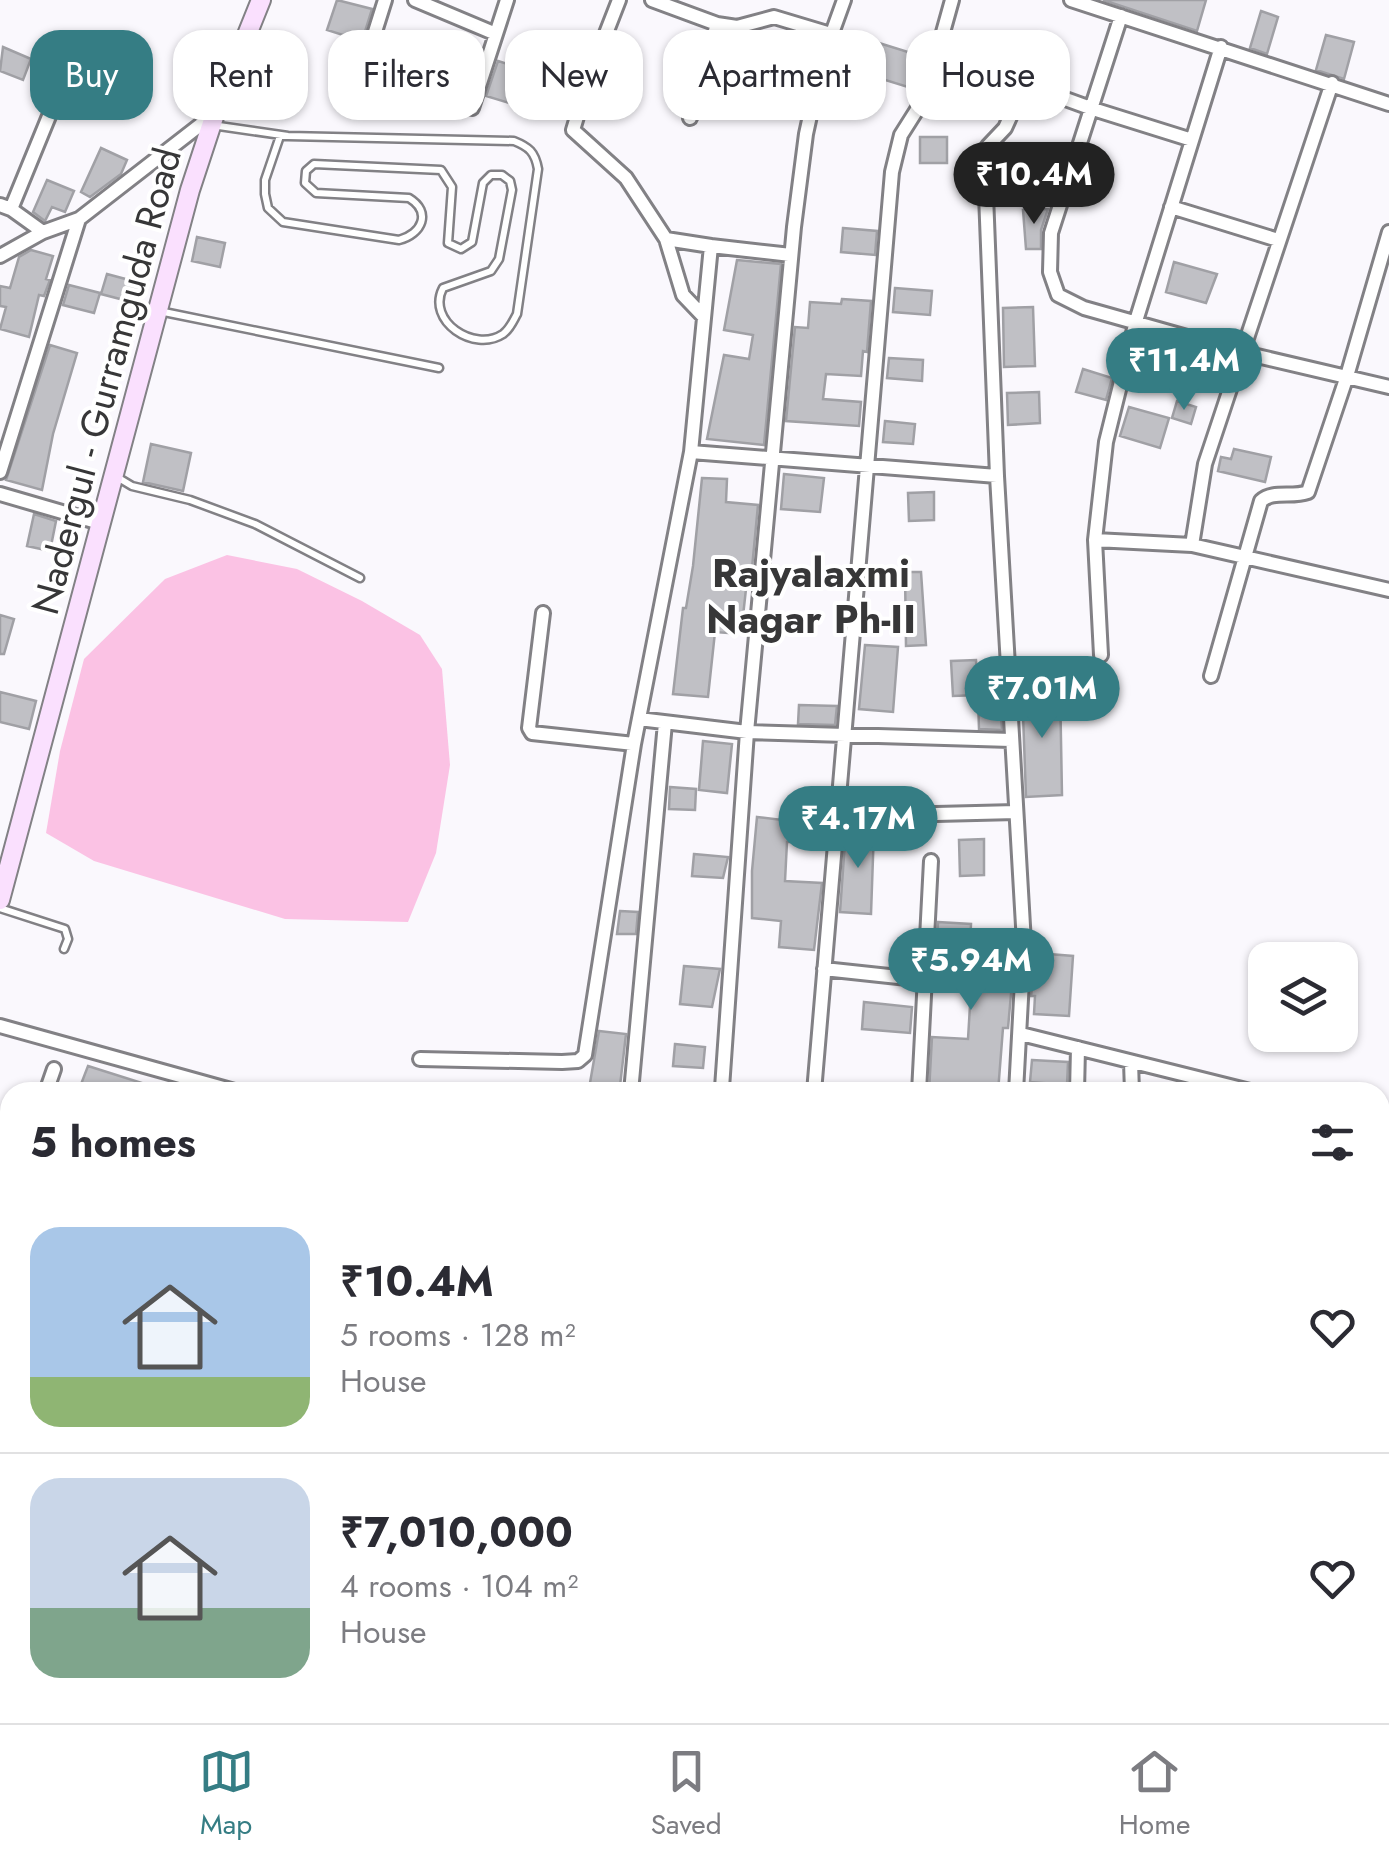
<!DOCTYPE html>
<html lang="en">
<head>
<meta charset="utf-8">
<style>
  :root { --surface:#fff; --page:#f2f2f3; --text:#2b2b33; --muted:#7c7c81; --line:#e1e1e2; --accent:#357d84 }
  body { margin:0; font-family:Jost,sans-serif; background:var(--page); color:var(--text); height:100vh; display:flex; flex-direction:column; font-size:38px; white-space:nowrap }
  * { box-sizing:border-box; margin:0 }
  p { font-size:32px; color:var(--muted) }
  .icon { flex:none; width:55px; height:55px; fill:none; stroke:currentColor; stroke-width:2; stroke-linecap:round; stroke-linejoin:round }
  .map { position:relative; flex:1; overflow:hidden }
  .panel { position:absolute; left:0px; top:1082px; width:1390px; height:642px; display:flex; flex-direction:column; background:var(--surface); border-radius:30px 30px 0 0; box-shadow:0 2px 8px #0004 }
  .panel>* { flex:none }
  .hud { position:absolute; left:30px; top:30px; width:1330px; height:90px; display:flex; gap:20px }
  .buttons { position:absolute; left:1248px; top:942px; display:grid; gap:20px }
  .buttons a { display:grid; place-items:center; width:110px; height:110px; border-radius:20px; background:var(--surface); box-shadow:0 2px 8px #0004; font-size:50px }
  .price { position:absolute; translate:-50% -85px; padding:0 22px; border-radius:35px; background:var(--accent); color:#fff; font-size:32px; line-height:65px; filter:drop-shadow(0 2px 5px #0008) }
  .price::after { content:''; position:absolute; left:50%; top:60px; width:30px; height:22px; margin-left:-15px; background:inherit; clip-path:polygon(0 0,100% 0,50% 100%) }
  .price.selected { background:#222; color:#fff }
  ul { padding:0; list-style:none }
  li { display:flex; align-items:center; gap:30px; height:250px; padding:0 30px }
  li+li { border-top:2px solid var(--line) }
  li span { display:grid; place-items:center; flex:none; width:280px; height:200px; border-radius:30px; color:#555 }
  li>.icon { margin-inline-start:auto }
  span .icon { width:120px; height:120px; fill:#fffc; stroke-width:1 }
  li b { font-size:42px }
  h2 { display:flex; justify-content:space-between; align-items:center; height:120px; padding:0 30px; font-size:42px }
  .pill { padding:0 35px; border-radius:30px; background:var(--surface); box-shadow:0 2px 8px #0004; font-size:35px; line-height:90px }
  .pill.selected { background:var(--accent); color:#fff }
  .dock { display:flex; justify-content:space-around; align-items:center; height:140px; border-top:2px solid var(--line); background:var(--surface); font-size:28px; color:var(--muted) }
  .dock a { display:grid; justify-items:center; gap:5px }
  .dock .selected { color:var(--accent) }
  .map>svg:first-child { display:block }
  .green { fill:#fbc2e4 }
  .building { fill:#c0c0c5; stroke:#a0a0a5; stroke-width:2.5 }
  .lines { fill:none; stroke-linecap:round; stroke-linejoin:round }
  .lane-casing { stroke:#828185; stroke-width:11 }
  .street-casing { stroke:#828185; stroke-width:18 }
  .secondary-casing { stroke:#828185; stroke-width:22 }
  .lane { stroke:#fff; stroke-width:6 }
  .street { stroke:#fff; stroke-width:12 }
  .secondary { stroke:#fae0fe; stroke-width:18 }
  .labels { text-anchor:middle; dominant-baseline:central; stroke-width:8; stroke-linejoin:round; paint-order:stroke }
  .street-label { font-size:38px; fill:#373738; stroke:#fff }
  .neighbourhood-label { font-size:40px; font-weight:bold; fill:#373738; stroke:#fff }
</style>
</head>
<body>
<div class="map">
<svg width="1389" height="1723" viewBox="0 0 1389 1723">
  <rect width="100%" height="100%" fill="#faf8fd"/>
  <path class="green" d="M227,555L297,569L362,601L420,635L442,669L450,765L436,853L408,922L285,919L94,861L46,833L60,751L84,659L165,579Z"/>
  <path class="building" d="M337,0L372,9L362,41L327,30Z
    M1103,0H1206L1197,31Z
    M1261,11L1278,17L1267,54L1250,48Z
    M1326,35L1354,42L1344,79L1316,70Z
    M879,43L921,56L911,88L869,75Z
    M3,47L31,59L23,80L0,71Z
    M775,47L812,59L805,91L765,78Z
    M498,61L530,71L519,106L486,96Z
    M920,137H947V163H920Z
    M101,148L127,160L121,174L90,197L81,192Z
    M47,180L74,191L65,212L52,207L45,221L33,212Z
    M1048,209L1041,230V249H1026L1023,210Z
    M843,228L877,231L875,255L841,252Z
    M197,237L225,243L220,267L192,261Z
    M31,250L53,256L46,279L50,280L44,296L39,295L29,337L0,329L6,307L0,306V286L10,288L19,257Z
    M737,260L781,264L764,445L707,439L724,355L749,359L753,335L724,330Z
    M1174,262L1217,274L1206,303L1166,292Z
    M107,274L144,284L139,304L101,294Z
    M69,285L100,293L94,313L63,305Z
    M895,288L932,291L930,315L893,312Z
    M842,299L871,301L867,352L863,351L861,376L826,374L823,399L861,402L859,426L786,421L795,327L808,328L810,302L841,304Z
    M1033,307L1035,366L1004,367L1003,308Z
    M1147,344L1168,350L1159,381L1138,375Z
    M50,345L77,353L53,434L42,490L6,480Z
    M889,358L923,360L922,381L887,378Z
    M1083,369L1112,378L1106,400L1076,392Z
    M1039,392L1040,423L1008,425L1007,393Z
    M1177,401L1196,407L1191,424L1172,418Z
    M1129,407L1169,418L1160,448L1120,436Z
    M885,421L915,424L913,444L883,442Z
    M151,444L191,453L183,491L143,482Z
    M1234,449L1271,457L1265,482L1218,471L1221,457L1231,459Z
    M784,474L824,478L820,512L781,509Z
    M702,478L727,479L726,502L758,505L750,589H746L741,634L715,632L708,697L673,694L683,608H686L693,566Z
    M934,492V520L909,521L908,493Z
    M34,514L56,521L50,551L27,546Z
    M905,572H921L926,645L906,646Z
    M0,615L14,619L4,654H0Z
    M865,645L898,647L893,712L859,709Z
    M976,660L978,695L953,696L951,661Z
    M1060,685L1062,795L1026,797L1022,687Z
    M0,692L36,701L29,729L0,722Z
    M1000,697L1002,730L979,729L978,698Z
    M799,705L837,706L835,725L798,724Z
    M703,741L732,744L727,793L699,790Z
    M670,787L696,789L695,810L669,809Z
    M757,817L815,824V842H787L785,881L822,883L814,950L779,947L781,921L752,918V871Z
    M846,828L874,829L871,914L840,912Z
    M984,839V875L960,876L959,840Z
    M694,854L728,857L723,878L692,876Z
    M620,911L638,912L636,934H617Z
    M938,922L971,924L970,947L1007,950L1006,973H1012L1011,994L1008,1028H1003L998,1092H929L932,1037L968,1039L971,989L934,987Z
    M1036,953L1073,956L1069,1016L1034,1014L1035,996H1031Z
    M684,966L720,969L712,1007L680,1004Z
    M864,1002L912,1007L910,1033L862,1029Z
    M599,1031L626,1034L620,1086L590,1083Z
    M675,1044L705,1047L703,1068L673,1066Z
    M1032,1060L1068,1062L1067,1085L1030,1082Z
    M88,1066L142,1083L139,1092H78Z"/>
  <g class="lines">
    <g class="lane-casing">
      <path id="lane" d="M212,125L288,136L514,141C529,147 535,152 538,169L517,314C513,321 510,329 503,334C474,353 426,321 443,288L491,271L499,259L512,190L510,181L502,175H491L483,183L472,242L461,249L448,243L452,187L441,170L314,164L306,171L305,183L316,193L409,198C432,212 422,234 399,240L283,222L268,208L265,194V180L280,136
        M159,311L439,368
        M117,477L132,486L190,500L255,524L360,578
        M0,908L65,929L68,939L64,949"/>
    </g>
    <g class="street-casing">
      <path id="street" d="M415,0L496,34
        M619,0L589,77L573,130L626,178L666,239L683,295L704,317
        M652,0L717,24L690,118
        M1071,0L1389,104
        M1121,16L1051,233L1050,272L1058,295L1084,308L1240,352L1389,387
        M717,24L737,27L774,17L834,35
        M939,53L1093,109L1192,140
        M357,89L385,0
        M472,108L507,0
        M0,205L11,209L43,232
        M1171,207L1278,240
        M11,209L63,82
        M666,239L711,246
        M0,256L43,232L79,219L213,115
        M691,452L997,476
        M0,472L79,219
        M0,494L100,523
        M1095,540L1192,545L1389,590
        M1192,545L1205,464L1332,83
        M543,613L529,728L532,733L634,744
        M1101,655L1095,540L1106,442L1136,321L1221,47
        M1211,676L1261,501C1273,490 1292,498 1308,492L1347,376L1389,232
        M639,719L747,732L1011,740
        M896,815L1016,812
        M824,969L926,980
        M0,1026L238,1092
        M1021,1034L1254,1092
        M420,1059L562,1062L578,1061L585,1055L634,744L691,452L711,246L791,255
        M1131,1062L1132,1092
        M722,1088L747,732L794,227L806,134L822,61L844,0
        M46,1092L54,1069
        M631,1092L665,723
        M814,1092L892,172L901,135L925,97L952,0
        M919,1092L931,861
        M1016,1092L1024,943L997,476L985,169L988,146L1005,128L1025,84
        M1077,1092L1078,1048
        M0,1122L10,1125
        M1380,1123L1389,1125
        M0,1660L10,1630
        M0,1681L10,1688
        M45,1715L54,1723
        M195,1715L210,1723
        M102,1723L107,1715
        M156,1723L161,1715
        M296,1723L299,1719"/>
    </g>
    <g class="secondary-casing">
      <path id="secondary" d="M0,900L190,190L215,114L261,0"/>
    </g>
    <use href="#lane" class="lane"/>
    <use href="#street" class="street"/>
    <use href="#secondary" class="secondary"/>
  </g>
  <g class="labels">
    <g class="street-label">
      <text transform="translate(106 381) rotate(-75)">Nadergul - Gurramguda Road</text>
    </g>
    <g class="neighbourhood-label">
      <text x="811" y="573">Rajyalaxmi<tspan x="811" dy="46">Nagar Ph-II</tspan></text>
    </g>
  </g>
</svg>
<div class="buttons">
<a><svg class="icon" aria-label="layers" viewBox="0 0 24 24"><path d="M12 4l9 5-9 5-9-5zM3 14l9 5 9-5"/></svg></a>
</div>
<b class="price selected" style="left:1034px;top:227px">₹10.4M</b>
<b class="price" style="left:1184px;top:413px">₹11.4M</b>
<b class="price" style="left:1042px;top:741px">₹7.01M</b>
<b class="price" style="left:858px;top:871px">₹4.17M</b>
<b class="price" style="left:971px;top:1013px">₹5.94M</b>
<div class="hud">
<a class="pill selected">Buy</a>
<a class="pill">Rent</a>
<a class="pill">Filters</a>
<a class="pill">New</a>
<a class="pill">Apartment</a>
<a class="pill">House</a>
</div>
<section class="panel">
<h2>5 homes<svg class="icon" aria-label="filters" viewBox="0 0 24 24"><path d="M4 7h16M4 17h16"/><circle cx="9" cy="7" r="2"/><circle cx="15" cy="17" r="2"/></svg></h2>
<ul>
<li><span style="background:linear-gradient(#a9c7e8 75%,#8fb573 0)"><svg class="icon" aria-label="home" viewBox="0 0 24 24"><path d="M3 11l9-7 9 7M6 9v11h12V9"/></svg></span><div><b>₹10.4M</b><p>5 rooms · 128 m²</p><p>House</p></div><svg class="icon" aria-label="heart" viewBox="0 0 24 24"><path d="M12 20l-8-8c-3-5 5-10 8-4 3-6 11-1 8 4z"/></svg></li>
<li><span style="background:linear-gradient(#c9d6e8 65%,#7fa58c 0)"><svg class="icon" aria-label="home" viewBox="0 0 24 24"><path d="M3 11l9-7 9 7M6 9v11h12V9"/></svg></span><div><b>₹7,010,000</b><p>4 rooms · 104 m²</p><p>House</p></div><svg class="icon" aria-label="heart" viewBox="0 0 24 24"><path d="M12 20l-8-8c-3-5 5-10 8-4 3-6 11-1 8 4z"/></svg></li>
</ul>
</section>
</div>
<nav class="dock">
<a class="selected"><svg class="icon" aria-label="map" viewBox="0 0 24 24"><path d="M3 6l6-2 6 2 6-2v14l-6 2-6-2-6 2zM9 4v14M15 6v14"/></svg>Map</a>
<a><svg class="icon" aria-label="saved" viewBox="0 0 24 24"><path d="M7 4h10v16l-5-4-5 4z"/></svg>Saved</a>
<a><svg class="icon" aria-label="home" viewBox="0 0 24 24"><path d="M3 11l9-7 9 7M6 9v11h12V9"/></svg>Home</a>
</nav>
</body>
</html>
